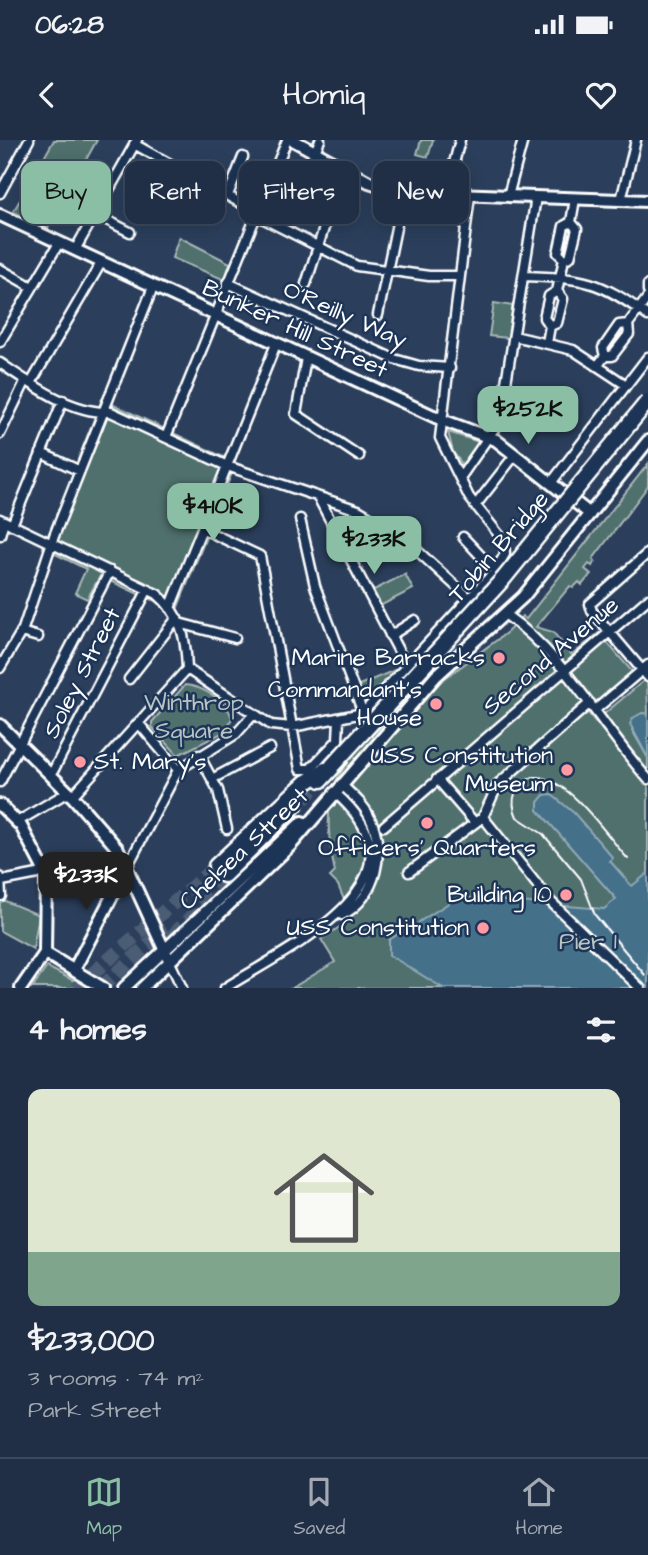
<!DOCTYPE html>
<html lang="en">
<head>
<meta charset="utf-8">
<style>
  :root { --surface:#202f45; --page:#2d3b50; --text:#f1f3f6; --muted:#a2a9b3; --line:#3d4a5e; --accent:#8abfa5 }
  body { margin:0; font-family:"Architects Daughter",sans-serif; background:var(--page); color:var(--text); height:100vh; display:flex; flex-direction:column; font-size:26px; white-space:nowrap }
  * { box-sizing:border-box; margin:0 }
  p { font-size:23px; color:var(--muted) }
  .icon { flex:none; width:38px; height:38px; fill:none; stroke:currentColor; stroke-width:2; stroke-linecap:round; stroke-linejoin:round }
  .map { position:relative; height:848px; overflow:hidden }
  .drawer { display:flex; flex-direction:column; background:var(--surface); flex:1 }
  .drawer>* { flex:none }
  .hud { position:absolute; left:21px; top:21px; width:607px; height:63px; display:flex; gap:14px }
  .price { position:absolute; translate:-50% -60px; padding:0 16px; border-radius:14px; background:var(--accent); color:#111; font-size:23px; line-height:46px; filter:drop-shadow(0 2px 4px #0008) }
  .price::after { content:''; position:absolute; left:50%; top:42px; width:21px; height:16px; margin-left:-10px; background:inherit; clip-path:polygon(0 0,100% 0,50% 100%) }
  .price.active { background:#222; color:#fff }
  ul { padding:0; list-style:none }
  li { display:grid; align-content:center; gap:14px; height:371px; padding:0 28px }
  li+li { border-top:2px solid var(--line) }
  li span { display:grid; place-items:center; height:217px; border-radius:14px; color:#555 }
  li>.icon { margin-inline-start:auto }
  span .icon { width:126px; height:126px; fill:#fffc; stroke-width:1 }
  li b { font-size:30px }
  h2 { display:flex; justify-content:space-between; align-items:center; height:84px; padding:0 28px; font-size:30px }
  .pill { padding:0 24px; border-radius:14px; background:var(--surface); box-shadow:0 4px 18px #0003,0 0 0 2px var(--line); font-size:24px; line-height:63px }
  .pill.active { background:var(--accent); color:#111 }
  .status { display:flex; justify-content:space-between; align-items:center; height:49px; padding:0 35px; background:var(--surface); direction:ltr }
  .status svg { height:19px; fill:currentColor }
  header { display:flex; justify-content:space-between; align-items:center; height:91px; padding:0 28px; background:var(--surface); font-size:32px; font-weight:600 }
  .menu { display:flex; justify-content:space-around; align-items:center; height:98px; border-top:2px solid var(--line); background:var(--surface); font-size:19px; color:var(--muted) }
  .menu a { display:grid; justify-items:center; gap:4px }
  .menu .active { color:var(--accent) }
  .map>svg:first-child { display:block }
  .green { fill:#506f6d; stroke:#a8b7b6; stroke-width:2 }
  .water { fill:#447089; stroke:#8fa9b8; stroke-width:2 }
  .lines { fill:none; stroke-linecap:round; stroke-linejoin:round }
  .highway-tunnel { stroke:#4b5c74; stroke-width:14; stroke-dasharray:14 7; stroke-linecap:butt }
  .street-casing { stroke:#fff; stroke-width:13 }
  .secondary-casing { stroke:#fff; stroke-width:16 }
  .highway-casing { stroke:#fff; stroke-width:19 }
  .street { stroke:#1d3557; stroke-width:8 }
  .secondary { stroke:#1d3557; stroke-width:10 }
  .highway { stroke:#1d3557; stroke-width:14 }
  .rail { stroke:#fff; stroke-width:2 }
  .highway-bridge-casing { stroke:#fff; stroke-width:19; stroke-linecap:butt }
  .highway-bridge { stroke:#1d3557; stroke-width:14 }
  .poi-dot { fill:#ff9aa2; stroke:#1d3557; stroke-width:2.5 }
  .labels { text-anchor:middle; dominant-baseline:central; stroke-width:5; stroke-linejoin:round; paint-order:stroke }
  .street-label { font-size:24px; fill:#fff; stroke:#1d3557 }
  .poi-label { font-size:24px; fill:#fff; stroke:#1d3557; text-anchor:end }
  .park-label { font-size:24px; fill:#b9c5c5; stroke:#1d3557 }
</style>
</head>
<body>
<div class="status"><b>06:28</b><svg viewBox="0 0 49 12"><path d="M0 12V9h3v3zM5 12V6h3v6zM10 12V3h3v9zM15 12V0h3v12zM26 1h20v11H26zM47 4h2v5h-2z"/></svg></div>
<header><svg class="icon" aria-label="back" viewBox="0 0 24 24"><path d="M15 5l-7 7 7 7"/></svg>Homiq<svg class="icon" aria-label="heart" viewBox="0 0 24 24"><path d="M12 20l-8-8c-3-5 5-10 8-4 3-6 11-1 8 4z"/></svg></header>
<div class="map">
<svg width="648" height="848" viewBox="0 0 648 848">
  <rect width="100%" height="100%" fill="#2b3f5c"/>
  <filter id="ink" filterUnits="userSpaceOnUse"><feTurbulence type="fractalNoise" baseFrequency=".0143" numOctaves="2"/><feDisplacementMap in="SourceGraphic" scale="14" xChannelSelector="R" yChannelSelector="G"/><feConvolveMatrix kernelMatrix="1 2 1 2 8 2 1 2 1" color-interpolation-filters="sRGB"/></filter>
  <g filter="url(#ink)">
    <path class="green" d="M54,0H97L48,88L13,72Z
      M421,0H433L428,17L417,14Z
      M179,97L230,123L225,140L172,118Z
      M494,163L513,166L508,198L489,196Z
      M102,259L236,323L178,467L147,458L100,436L87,459L75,453L86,429L43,408Z
      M448,292L479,302L462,324L453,312Z
      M648,324V346L593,419L595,421L592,426L589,424L585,429L591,434L582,445L579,442L573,448L570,446L536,487L553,492L572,515L599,493L635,535L589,574L648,645V848H292L335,822L321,799L352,779L338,745L330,737L335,732C329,704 325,674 334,647C350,598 438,545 478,514C493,502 511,492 522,476L526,479Z
      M405,434L413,449L380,466L372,451Z
      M400,528L365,565L359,545Z
      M647,538L648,574L642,573L632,590L648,618V632L604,574Z
      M185,545C201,546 228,561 232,578L226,591L178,615L152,587V582Z
      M0,759L39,775L33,809L0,791Z
      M47,827L88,848H32Z"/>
    <path class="water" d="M642,573L648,574V618L630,584L633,578Z
      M551,654L574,673L613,718L610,721L629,743L632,746L648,733V848H443L389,815V800L403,791L411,795L419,782L458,757L604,769L616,759L538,670V662L544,655Z"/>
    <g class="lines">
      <path class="highway-tunnel" d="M289,675L321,640
        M158,811L236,730
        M76,848L216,726
        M101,848L166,788"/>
      <g class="street-casing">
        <path id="street" d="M134,4L257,72
          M315,12L320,0
          M0,53L29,0
          M446,54L460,0
          M228,55L243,17
          M508,56L523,0
          M621,60L636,0
          M95,74L130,92
          M181,74L195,37
          M256,75L357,126L429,136H460
          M75,110L137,0
          M564,119L570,117L577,89L571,82
          M0,129L32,147
          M524,136C584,138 599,140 648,176
          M228,143L394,219L419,226L450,228
          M306,144L332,63
          M648,145V151
          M378,175L397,83
          M628,184L648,157
          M550,186L557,183L563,159L557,151
          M514,196L573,210L626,245
          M0,202L59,103
          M547,203L550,186L544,178L549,156L557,151L564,119L558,113L564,86L571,82L575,59
          M605,216L603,208L619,185L628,184
          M306,218L296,274L359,316
          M0,223C31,244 72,274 111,272L227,326L358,370L398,393L470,459
          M598,225L605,216H612L629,194L628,184
          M31,243L101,123
          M500,280L536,57
          M0,294L26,240
          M166,297L287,0
          M41,313L80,331
          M460,338L500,280L536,257L567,282
          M551,343L648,217
          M318,357L407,527
          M475,366L515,315
          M0,379L157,454C182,475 186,499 187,529L76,652L63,655L17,682
          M300,379L315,446L363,573
          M12,385L63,260
          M203,389L260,416L300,629H310L338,600L339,579
          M0,395L4,381
          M463,397L495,431
          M345,410L377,380
          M648,413L590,464L592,471L648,537
          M170,468L276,204
          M506,475C566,517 600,585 648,639
          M179,483L235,498
          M21,492L38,497
          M390,496L415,480
          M0,528L23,489L54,396L153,147
          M187,529L271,585L292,587L363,573L495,431L505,414L504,401L469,357L440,298L470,55
          M129,539L177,478
          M595,570L648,525
          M140,585L178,630
          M199,615L218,650L227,689
          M51,635L148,449
          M212,639L270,608
          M437,639L475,683
          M0,642L110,431
          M341,644C351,654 363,663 369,676C387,709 377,758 342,775
          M483,677L550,761L640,848
          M384,686L648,459
          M409,732L483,677L498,644L590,563
          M0,737L1,756
          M2,741L38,734L53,726L110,718L119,721L126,729L178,630L236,594L253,575
          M170,822L182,848
          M225,848C291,806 439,741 334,652"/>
      </g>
      <g class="secondary-casing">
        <path id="secondary" d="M293,0L369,42L399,52L648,61
          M0,75L442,280L496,300L590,374
          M0,585L73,657L118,709L170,822
          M0,665L21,686L46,734L45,813L21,848
          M45,813L103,848
          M74,830L126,729
          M124,848L302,682
          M142,848L290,706L436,536L523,457L648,301"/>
      </g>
      <g class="highway-casing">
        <path id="highway" d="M321,640L341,618
          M216,726L305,643L325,630
          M224,735L295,665"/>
      </g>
      <use href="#street" class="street"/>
      <use href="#secondary" class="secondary"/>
      <use href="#highway" class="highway"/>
      <path class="rail" d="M628,719C607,696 567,634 533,637C515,643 509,660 517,677L543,694L581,739L595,775L645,835"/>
      <g class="highway-bridge-casing">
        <path id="highway-bridge" d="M332,626L504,438L648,261"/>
      </g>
      <use href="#highway-bridge" class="highway-bridge"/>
    </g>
  </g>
  <g class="poi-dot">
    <circle cx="499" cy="518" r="7"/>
    <circle cx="436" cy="564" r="7"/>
    <circle cx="80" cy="622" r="7"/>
    <circle cx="567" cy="630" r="7"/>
    <circle cx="427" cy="683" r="7"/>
    <circle cx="566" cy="755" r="7"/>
    <circle cx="483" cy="788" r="7"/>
  </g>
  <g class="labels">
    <g class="street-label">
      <text transform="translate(345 175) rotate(24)">O'Reilly Way</text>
      <text transform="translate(295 189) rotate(25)">Bunker Hill Street</text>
      <text transform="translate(499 407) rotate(-49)">Tobin Bridge</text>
      <text transform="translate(551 516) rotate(-40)">Second Avenue</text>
      <text transform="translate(82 533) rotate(-63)">Soley Street</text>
      <text transform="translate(244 709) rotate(-43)">Chelsea Street</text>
    </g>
    <g class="poi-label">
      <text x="485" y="518">Marine Barracks</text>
      <text x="422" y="550">Commandant's<tspan x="422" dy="28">House</tspan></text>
      <text x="553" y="616">USS Constitution<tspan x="553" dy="28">Museum</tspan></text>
      <text x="94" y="622" text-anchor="start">St. Mary's</text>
      <text x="427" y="708" text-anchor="middle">Officers' Quarters</text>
      <text x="552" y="755">Building 10</text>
      <text x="469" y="788">USS Constitution</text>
    </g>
    <g class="park-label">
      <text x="194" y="563">Winthrop<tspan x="194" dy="28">Square</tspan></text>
      <text x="588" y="802">Pier 1</text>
    </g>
  </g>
</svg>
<b class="price" style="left:528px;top:306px">$252K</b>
<b class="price" style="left:213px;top:403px">$410K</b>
<b class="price" style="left:374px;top:436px">$233K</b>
<b class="price active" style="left:86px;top:772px">$233K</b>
<div class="hud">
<a class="pill active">Buy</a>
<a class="pill">Rent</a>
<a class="pill">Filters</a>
<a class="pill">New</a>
</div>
</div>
<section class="drawer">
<h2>4 homes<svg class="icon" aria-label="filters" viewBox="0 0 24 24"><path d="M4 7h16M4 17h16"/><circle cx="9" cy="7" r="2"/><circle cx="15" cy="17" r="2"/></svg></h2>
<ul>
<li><span style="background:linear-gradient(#dfe7d0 75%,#7fa58c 0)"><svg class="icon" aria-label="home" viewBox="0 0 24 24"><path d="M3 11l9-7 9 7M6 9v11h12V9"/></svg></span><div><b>$233,000</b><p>3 rooms · 74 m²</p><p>Park Street</p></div></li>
</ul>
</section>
<nav class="menu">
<a class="active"><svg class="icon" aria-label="map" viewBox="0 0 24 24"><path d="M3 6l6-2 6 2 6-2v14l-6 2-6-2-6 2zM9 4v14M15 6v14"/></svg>Map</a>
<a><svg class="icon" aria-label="saved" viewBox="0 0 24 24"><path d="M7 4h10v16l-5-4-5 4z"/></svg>Saved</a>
<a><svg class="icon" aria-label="home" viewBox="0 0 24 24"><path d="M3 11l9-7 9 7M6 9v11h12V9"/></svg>Home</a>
</nav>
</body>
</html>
